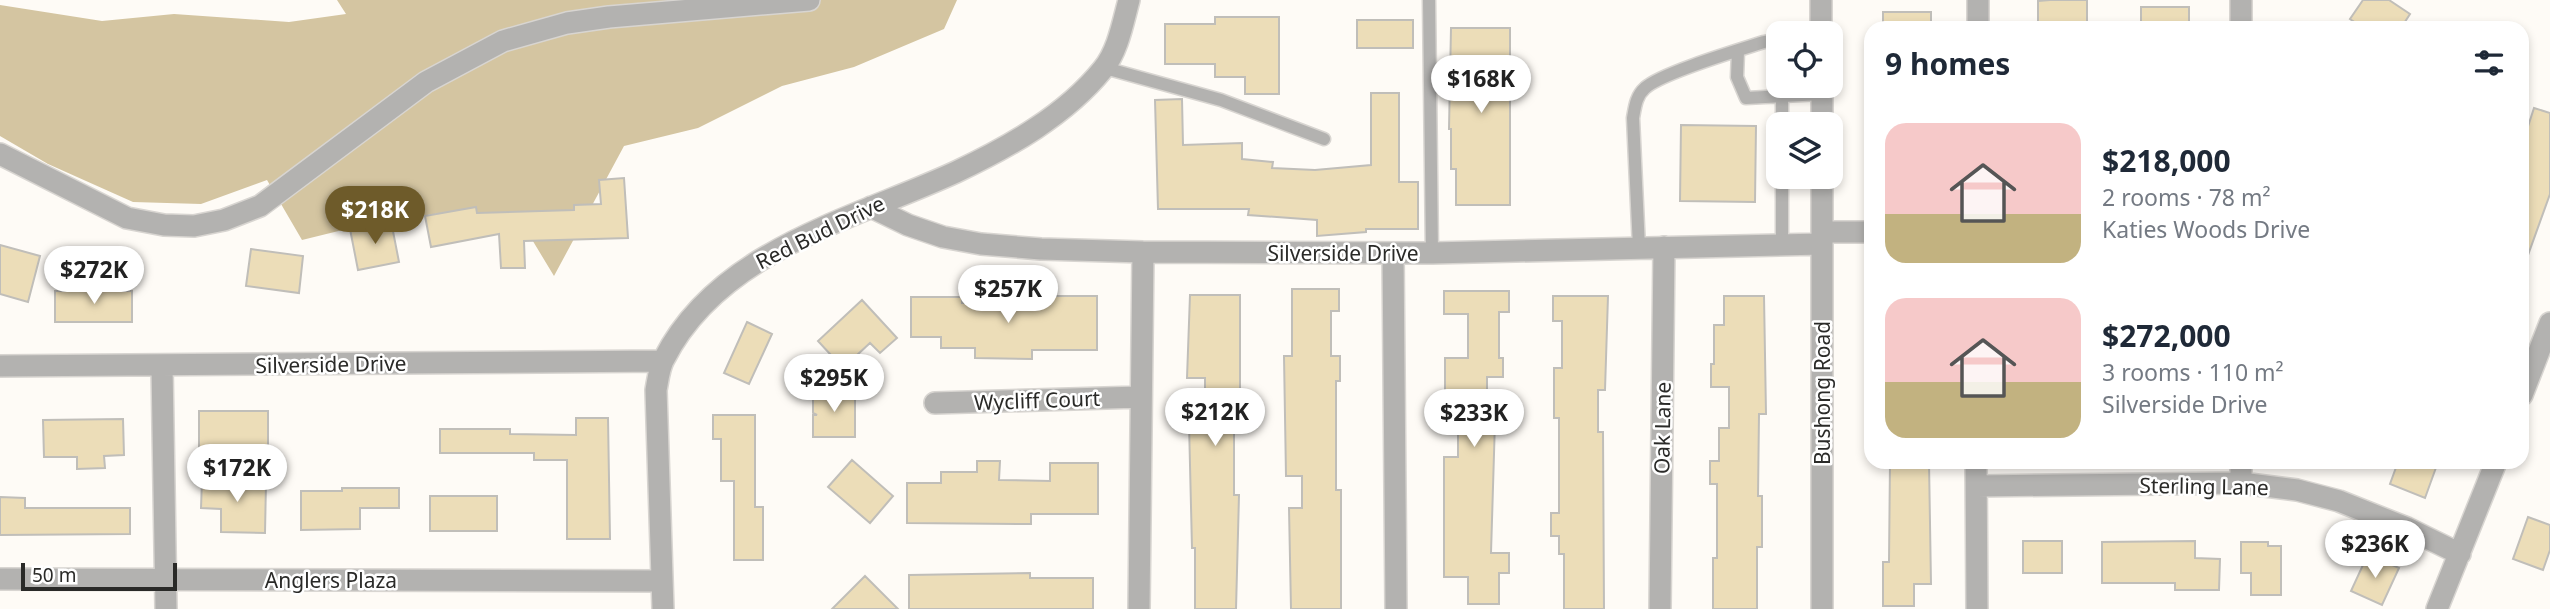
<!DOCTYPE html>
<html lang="en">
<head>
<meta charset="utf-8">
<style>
  :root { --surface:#fff; --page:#f2f2f3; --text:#1f2937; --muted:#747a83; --accent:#6e5b2a }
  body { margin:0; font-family:"Noto Sans",sans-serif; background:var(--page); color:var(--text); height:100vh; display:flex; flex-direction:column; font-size:26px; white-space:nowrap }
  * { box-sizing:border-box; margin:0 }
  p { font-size:23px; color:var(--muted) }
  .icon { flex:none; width:38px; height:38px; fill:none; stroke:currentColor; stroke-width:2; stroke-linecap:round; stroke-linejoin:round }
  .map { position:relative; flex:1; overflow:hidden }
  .details { position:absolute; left:1864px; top:21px; width:665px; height:448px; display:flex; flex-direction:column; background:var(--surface); border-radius:21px; box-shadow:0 4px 10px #0003 }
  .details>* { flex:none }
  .fabs { position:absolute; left:1766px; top:21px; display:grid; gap:14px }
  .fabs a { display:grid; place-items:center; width:77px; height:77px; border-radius:14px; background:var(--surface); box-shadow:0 4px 10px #0003; font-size:35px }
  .scale { position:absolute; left:21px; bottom:18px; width:156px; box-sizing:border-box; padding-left:7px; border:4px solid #2a2a28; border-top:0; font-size:19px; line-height:24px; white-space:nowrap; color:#2a2a28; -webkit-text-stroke:5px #fff; paint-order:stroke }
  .price { position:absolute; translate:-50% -60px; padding:0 16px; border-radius:24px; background:#fff; color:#222; font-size:23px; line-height:46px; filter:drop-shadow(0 2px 4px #0008) }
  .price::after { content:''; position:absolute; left:50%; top:42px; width:21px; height:16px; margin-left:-10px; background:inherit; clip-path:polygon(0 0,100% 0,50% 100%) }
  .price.on { background:var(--accent); color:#fff }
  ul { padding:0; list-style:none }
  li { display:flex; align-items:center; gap:21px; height:175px; padding:0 21px }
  li span { display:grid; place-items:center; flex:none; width:196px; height:140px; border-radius:21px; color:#555 }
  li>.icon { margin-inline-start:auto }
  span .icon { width:84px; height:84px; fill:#fffc; stroke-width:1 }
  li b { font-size:30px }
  h2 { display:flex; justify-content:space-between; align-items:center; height:84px; padding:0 21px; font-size:30px }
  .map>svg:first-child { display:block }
  .forest { fill:#d4c5a1 }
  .building { fill:#ecddb8; stroke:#c0beb9; stroke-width:2 }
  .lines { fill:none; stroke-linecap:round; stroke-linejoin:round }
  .service-casing { stroke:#d8d5d1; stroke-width:15 }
  .minor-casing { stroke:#d8d5d1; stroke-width:24 }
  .service { stroke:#b3b2b0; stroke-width:12 }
  .minor { stroke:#b3b2b0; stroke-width:21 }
  .labels { text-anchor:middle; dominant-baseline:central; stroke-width:5; stroke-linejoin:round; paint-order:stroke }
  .street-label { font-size:21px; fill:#2a2a28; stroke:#fff }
</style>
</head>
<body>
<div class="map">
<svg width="2550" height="609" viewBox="0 0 2550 609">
  <rect width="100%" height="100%" fill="#fefbf6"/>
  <path class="forest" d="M337,0H957L944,29L854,67L782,86L698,128L624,146L554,276L528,233L470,209L371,223L302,240L267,180L201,204L133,202L48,164L0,136V5L102,21L174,14L289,22L346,14Z"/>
  <path class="building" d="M2050,0H2087V22H2038V1Z
    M2363,0H2389L2410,14L2401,28H2363L2350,19Z
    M2141,7H2189V28H2141Z
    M1883,12H1931V28H1883Z
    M1215,17H1279V94H1245V77H1215V64H1165V24H1215Z
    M1357,20H1413V48H1357Z
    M1451,28H1510V205H1456V169H1451V129H1449Z
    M1371,93H1399V182H1418V229H1366V232L1317,236V220L1248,215L1249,209H1158L1155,100L1182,99L1183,145L1242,143V159L1273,162L1272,168L1315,170L1371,165Z
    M2534,108L2550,113V194L2523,269L2522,145Z
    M1681,125L1756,126L1755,202L1680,201Z
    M624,178L628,238L524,241L525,268H501L499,234L431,247L425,216L476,207L477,213L574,210V205L601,204L599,180Z
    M391,221L399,262L358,270L350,229Z
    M0,245L40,256L28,302L0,294Z
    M251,249L303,256L299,293L246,286Z
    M1292,289H1339V311H1331V356H1340V381H1336V490H1341V609H1291L1289,508H1302V476H1286L1284,356H1292Z
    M55,291H132V322H55Z
    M1444,291H1509V312H1499V358H1503V377H1487V421H1495L1491,553H1509V573H1499V604H1468V577H1444V457H1458V400H1445V358H1468V314H1444Z
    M1190,295H1240V414H1234V495H1239L1236,609H1195V548H1192L1189,423H1205V378H1187Z
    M1045,296H1097V350H1032V359L975,358V348H941V337H911V297H962V303L1045,304Z
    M1553,296H1608L1605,390H1598V432H1603L1604,609H1564V554H1559V536H1551V513H1559V418H1554V368H1562V321H1553Z
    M1724,296H1764L1766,414H1759L1758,496H1762V547H1757V609H1713V558H1717V484H1710V461H1719V428H1729V387H1711V364H1714V325H1724Z
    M862,300L897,338L880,353L870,343L843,368L818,341Z
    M747,322L772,334L749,384L724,373Z
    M813,391H855V437H813V415H817L813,413Z
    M199,411H268V451H199Z
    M713,415H755V507H763V560H734V481H721V439H713Z
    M576,418H608L610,539H567V460H534V453H440V429H510V434L576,435Z
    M123,419L124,455L104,456L105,468L77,469V457H44L43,420Z
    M852,460L893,496L870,523L828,487Z
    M977,461H1000L999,480L1050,481V463H1098V514H1031V524L907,523V483H941V472H977Z
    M1890,462H1929L1931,584H1914V606H1883V562H1889Z
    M2398,462H2438L2425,498L2390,484Z
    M202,480L266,482L265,533L221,532V509L201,508Z
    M342,488H399V508H360V529L301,530V491H342Z
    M430,496H497V531H430Z
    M0,497L25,498V508H130V534L0,535Z
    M2528,517L2550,525V550L2543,570L2513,559Z
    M2023,541H2062V573H2023Z
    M2195,541V558L2220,559L2219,590H2175V583H2102V542Z
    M2241,542H2268V546H2281V595H2251V573H2241Z
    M2368,554L2399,568L2382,605L2351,591Z
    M1030,573V578H1093V609H909V575Z
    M865,576L898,609H832Z"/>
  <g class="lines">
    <g class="service-casing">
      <path id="service" d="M1429,0L1432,253
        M1738,51L1737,77L1746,98L1822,94
        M1105,68L1221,100L1324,139
        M1782,97V124
        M1782,177V245
        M1639,248L1633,118C1635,107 1636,96 1645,88C1661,73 1739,50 1764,42L1778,39"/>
    </g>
    <g class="minor-casing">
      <path id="minor" d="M1821,0V33
        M1978,28V0
        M2241,28V0
        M1822,86V124
        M0,154L127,218L164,225L194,226L224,220L260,206L426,82L503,41L567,23L609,17L809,0
        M1822,177V609
        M871,207L908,225L943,237L981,244L1041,249L1143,252L1432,253L1822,244
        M1822,232H1871
        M1393,253L1396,609
        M0,366L663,361
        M162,366L166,609
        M2522,395L2550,323
        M935,403L1140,397
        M1976,462L1977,609
        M2241,462V483
        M1977,486L2241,483L2297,490L2339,501L2407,528L2460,554
        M0,579L662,581
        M663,609L656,390C658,380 659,368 664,359C719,250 854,219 956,172C1009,147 1066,115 1103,69C1118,51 1123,22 1129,0
        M1139,609L1143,252
        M1660,609L1664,247
        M2437,609L2496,462"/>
    </g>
    <use href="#service" class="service"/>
    <use href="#minor" class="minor"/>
  </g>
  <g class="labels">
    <g class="street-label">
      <text transform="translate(820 232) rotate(-26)">Red Bud Drive</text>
      <text x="1343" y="253">Silverside Drive</text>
      <text transform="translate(331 364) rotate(-1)">Silverside Drive</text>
      <text transform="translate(1822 393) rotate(-90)">Bushong Road</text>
      <text transform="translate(1037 400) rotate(-2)">Wycliff Court</text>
      <text transform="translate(1662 428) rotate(-89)">Oak Lane</text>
      <text transform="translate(2204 486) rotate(1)">Sterling Lane</text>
      <text x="331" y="580">Anglers Plaza</text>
    </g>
  </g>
</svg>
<div class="fabs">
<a><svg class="icon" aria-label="locate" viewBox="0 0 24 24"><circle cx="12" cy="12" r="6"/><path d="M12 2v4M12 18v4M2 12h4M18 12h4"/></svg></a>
<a><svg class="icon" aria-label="layers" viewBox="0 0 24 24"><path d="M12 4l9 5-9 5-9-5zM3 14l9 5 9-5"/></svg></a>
</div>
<div class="scale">50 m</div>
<b class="price" style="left:1481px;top:115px">$168K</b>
<b class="price on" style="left:375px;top:246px">$218K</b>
<b class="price" style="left:94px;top:306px">$272K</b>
<b class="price" style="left:1008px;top:325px">$257K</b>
<b class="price" style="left:834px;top:414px">$295K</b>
<b class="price" style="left:1215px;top:448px">$212K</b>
<b class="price" style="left:1474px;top:449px">$233K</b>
<b class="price" style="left:237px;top:504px">$172K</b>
<b class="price" style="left:2375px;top:580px">$236K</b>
<section class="details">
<h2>9 homes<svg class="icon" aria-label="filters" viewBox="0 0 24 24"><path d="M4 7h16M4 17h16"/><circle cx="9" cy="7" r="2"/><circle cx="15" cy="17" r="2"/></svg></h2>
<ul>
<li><span style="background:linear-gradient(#f6c9c9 65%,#c2b280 0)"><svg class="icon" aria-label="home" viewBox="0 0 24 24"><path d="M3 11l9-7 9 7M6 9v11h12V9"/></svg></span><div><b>$218,000</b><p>2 rooms · 78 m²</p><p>Katies Woods Drive</p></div></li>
<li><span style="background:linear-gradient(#f6c9c9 60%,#c2b280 0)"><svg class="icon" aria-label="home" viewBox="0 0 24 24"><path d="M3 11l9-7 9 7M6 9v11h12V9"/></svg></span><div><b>$272,000</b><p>3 rooms · 110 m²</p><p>Silverside Drive</p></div></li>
</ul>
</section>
</div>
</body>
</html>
